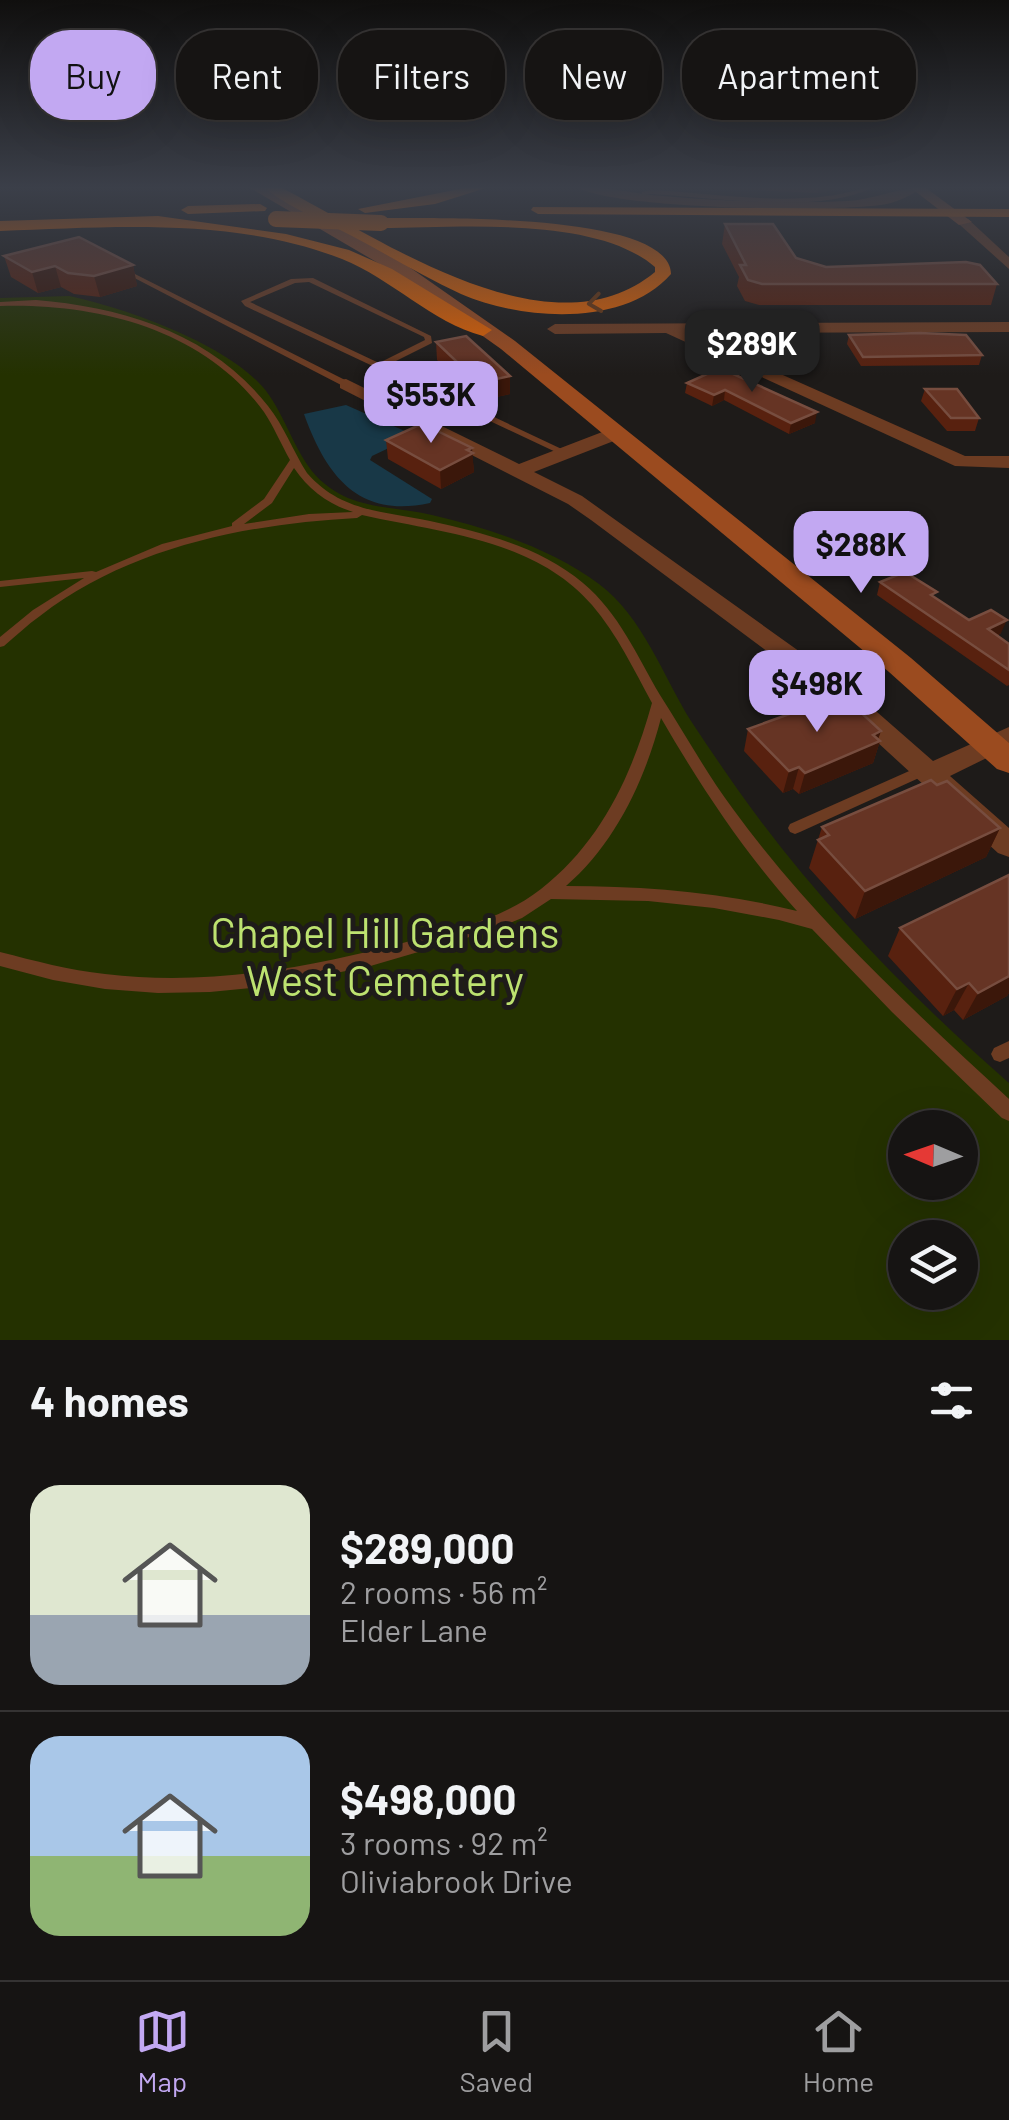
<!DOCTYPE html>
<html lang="en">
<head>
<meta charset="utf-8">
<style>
  :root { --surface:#161413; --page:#1f1d1c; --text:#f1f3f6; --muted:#9e9ea0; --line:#353333; --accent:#c2a8f2 }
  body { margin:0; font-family:Barlow,sans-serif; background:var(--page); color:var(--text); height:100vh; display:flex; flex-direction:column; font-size:38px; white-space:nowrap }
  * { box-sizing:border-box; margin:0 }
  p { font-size:32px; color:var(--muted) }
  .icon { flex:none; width:55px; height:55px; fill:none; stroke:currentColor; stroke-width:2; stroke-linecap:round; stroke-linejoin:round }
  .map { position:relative; height:1340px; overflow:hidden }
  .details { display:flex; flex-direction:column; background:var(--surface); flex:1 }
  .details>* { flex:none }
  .guide { position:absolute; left:30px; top:30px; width:950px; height:90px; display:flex; gap:20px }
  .needle { width:65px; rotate:272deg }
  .tools { position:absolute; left:888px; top:1110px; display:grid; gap:20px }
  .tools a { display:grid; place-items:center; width:90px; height:90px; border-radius:50%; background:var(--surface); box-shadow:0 10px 40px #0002,0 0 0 2px var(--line); font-size:50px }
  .price { position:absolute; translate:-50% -85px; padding:0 22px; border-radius:20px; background:var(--accent); color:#111; font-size:32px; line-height:65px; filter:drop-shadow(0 2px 5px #0008) }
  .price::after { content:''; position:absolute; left:50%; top:60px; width:30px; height:22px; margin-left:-15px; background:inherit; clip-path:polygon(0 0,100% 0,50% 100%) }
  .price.current { background:#222; color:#fff }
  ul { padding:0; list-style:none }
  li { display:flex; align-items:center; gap:30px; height:250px; padding:0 30px }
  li+li { border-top:2px solid var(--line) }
  li span { display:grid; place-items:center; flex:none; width:280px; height:200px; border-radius:30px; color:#555 }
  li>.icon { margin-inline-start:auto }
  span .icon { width:120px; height:120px; fill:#fffc; stroke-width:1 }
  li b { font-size:42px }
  h2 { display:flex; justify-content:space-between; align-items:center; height:120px; padding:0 30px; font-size:42px }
  .chip { padding:0 35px; border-radius:40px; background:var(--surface); box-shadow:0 10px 40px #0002,0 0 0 2px var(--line); font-size:35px; line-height:90px }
  .chip.current { background:var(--accent); color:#111 }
  .dock { display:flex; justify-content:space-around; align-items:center; height:140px; border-top:2px solid var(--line); background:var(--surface); font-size:28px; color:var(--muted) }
  .dock a { display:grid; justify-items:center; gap:5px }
  .dock .current { color:var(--accent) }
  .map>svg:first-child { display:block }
  .green { fill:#243100; fill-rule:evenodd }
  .water { fill:#183847 }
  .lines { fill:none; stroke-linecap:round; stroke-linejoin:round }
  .lane { fill:#6d3c22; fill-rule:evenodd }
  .street { fill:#6d3c22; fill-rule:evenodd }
  .secondary { fill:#9b4b1f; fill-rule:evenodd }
  .highway { fill:#de6104; fill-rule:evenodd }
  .highway-bridge { stroke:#de6104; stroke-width:16 }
  .wall { fill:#58210f }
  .shaded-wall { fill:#3b170a }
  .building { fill:#663424; stroke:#774d3f; stroke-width:2.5 }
  .oneway { stroke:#6b3711 }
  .labels { text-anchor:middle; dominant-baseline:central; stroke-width:10; stroke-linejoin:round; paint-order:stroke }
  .near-park-label { font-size:42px; fill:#bde270; stroke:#1e1b19 }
</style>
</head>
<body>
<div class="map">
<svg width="1009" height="1340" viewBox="0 0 1009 1340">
  <rect width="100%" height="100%" fill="#1e1b19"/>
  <path class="green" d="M69,296C126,308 235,346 269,395C288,422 299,464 325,484C356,510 395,506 432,515C489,528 552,549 599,584C643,617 663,676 691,721C706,744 722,767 738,790C815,899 909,995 1009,1083V1340H0V298ZM905,1128H960V1182H905ZM905,1238H960V1292H905Z"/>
  <path class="water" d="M346,405L407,432L412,437L372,456L370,460L432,499L430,503C358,519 326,475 304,414Z"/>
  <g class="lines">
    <path class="lane" d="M864,188H872C815,215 714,197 651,194H647L646,200L641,199L642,192L651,190C719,193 799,209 864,188Z
      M121,267L349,382L350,384L343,386L119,270L118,269Z
      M313,278L431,336L432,343L386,366L568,452L566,454H560L245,306L241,301L291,279ZM309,282L424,337L425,340L379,363L250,302L295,283Z
      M36,300C123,307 212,334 268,406C284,426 293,451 307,473C341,512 383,511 430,521C484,533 541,547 583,583C619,613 637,656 660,695C684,732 706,773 733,809C812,918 911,1008 1009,1099V1121L1002,1118L892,1012L812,929L779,920L714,908L648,901L551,899L522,918L490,931L367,967L262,987L210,992L158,993L105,989L53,980L0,966V952C35,961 69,970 105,974C209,987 313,967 414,940C458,929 504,918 541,889C601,842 632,775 652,703C634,670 617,634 592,605C535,539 442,533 362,515L357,518C246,524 130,547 40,616C27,625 16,636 4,646L0,647V637L33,610L84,578L0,587V581L92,571L96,572L162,544L232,526V523L264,499L290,460C281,444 274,427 264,412C204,329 97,303 0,306V302ZM294,468C309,490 328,504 353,512L309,514L244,524L272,503ZM661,718C701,787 744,852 797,911C721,892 643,886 566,886C615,844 645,780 661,718Z
      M925,764L930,765L932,769L930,773L800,832L795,834L790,832L788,828L790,824Z
      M1009,1041V1058L1000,1062L994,1060L991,1054L994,1048Z"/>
    <path class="street" d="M579,188C608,186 635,194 663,196C719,201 791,204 847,201C873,200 898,187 922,188C912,195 899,201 887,204C840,213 616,209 579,188Z
      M960,219H968L1009,257V269L960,225Z
      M1009,322V332L688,333L965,456H1009V468L955,466L666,333L555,334L547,329L555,324Z
      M346,379L519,464L610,429H624V437L534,472L582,496L845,684L933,761L1009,727V747L950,776L1009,828V857L998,853L827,696L591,520L568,504L340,388V380Z"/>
    <path class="secondary" d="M250,188H267L402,262L515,341L911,658L1009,743V773L997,769L889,672L501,349L390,270Z
      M911,188H926L972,222L959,225Z"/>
    <path class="highway" d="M265,188H282C380,238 550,359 655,272V267C595,215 457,228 381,228L373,223L381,218C426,219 670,211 671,274C624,328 521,320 461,294C424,277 388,255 352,236C324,221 289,208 265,188Z
      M465,188H486L435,204L365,213L358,209Z
      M260,204L267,208L265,211L188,214L181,210L188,206Z
      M533,207L1009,209V217L538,214L531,210Z
      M158,216L286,234L349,250L392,269L492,330L483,336C431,322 392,279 342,259C236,217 111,227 0,231V221Z"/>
    <path class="highway-bridge" d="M276,219L381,223"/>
  </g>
  <path class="wall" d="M707,188H841L818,193Z
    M725,224L796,258L826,267L997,284L991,305H759L745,301L737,286L739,277L722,244Z
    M4,256L133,265L137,286L100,297L74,294L61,287L38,293L11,277Z
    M849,335L982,355L979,365L861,366L847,344Z
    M436,342L510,394L479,401L437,360Z
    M720,368L815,423L789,434L724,400L712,406L685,393L687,383Z
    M925,389L979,418L975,431H947L921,401Z
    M386,440L472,453L474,472L441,489L388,459Z
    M880,582L935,598L969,620L1001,633L997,636L1009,644V685L1007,686L877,595Z
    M748,729L881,731L878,739L880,741L873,763L799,794L793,789L783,793L744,751Z
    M937,785L1000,828L986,857L855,919L809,868L822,827Z
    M1009,875V993L1007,996L963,1020L954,1010L943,1016L888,956L900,928Z"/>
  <path class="shaded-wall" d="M819,188H841L818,193Z
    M133,265L137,286L100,297L94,276Z
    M55,266L61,287L38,293L32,272Z
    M510,376V394L479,401V383Z
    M725,390L724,400L712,406L714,395Z
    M817,412L815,423L789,434L791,423Z
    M472,448L474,472L441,489L440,470Z
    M1007,620L1001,633L983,643L988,629Z
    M881,731L877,742L880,741L873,763L799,794L805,773Z
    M799,767L793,789L783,793L789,771Z
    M1000,828L986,857L855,919L865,891Z
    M1009,966V993L1007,996L963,1020L978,993Z
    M969,983L954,1010L943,1016L957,989Z"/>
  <path class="building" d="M725,224H773L796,258L826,267L966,262L980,265L997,284H762L748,280L740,265H746Z
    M79,237L133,265L94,276L68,273L55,266L32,272L4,256Z
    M920,333L966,335L982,355L863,357L849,335Z
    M466,336L510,376L479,383L436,342Z
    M720,368L817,412L791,423L725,390L714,395L687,383Z
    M925,389H957L979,418H951Z
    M417,426H427L472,448L467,450L473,453L440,470L386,440Z
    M905,572L937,592L931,595L969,620L991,610L1007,620L988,629L1009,644V670L880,582Z
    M842,695L881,731L873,735L880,741L805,773L799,767L789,771L748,729Z
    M931,780L937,785L947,781L1000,828L865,891L818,840L829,835L822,827Z
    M1009,875V976L978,993L969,983L957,989L900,928Z"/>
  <defs><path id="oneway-chevron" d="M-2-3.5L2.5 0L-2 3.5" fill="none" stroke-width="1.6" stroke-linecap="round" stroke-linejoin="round" transform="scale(2.5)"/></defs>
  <use class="oneway" href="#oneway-chevron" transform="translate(595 303) rotate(172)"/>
  <linearGradient id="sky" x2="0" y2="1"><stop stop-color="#100f0e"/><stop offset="0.5" stop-color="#3b3f49"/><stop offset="1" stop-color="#3b3f49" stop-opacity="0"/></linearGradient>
  <rect width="1009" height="375" fill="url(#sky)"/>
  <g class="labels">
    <g class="near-park-label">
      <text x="385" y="931">Chapel Hill Gardens<tspan x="385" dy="48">West Cemetery</tspan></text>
    </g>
  </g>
</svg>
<div class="tools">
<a><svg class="needle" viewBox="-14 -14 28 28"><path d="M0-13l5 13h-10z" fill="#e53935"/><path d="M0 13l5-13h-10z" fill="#9e9ea0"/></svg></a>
<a><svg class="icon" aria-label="layers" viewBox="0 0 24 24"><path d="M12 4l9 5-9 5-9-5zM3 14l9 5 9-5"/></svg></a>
</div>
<b class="price current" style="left:752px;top:395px">$289K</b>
<b class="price" style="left:431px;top:446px">$553K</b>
<b class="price" style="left:861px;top:596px">$288K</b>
<b class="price" style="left:817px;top:735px">$498K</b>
<div class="guide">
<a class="chip current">Buy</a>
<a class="chip">Rent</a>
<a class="chip">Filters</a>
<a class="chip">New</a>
<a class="chip">Apartment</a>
</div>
</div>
<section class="details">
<h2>4 homes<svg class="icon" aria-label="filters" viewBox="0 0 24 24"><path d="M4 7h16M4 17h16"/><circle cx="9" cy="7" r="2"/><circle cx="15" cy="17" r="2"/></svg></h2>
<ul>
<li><span style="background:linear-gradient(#dfe7d0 65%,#9aa5b1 0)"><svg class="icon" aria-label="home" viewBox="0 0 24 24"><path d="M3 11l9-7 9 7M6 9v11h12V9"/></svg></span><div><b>$289,000</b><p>2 rooms · 56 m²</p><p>Elder Lane</p></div></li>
<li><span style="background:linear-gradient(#a9c7e8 60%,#8fb573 0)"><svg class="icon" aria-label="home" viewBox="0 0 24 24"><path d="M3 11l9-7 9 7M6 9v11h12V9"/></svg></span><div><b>$498,000</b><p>3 rooms · 92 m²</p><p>Oliviabrook Drive</p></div></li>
</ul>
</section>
<nav class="dock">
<a class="current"><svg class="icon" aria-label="map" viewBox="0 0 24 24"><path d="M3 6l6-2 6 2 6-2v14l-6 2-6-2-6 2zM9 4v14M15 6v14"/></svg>Map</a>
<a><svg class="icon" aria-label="saved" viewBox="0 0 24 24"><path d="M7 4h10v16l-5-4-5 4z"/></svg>Saved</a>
<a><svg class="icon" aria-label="home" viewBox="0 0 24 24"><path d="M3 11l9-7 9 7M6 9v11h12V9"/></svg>Home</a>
</nav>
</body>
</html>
